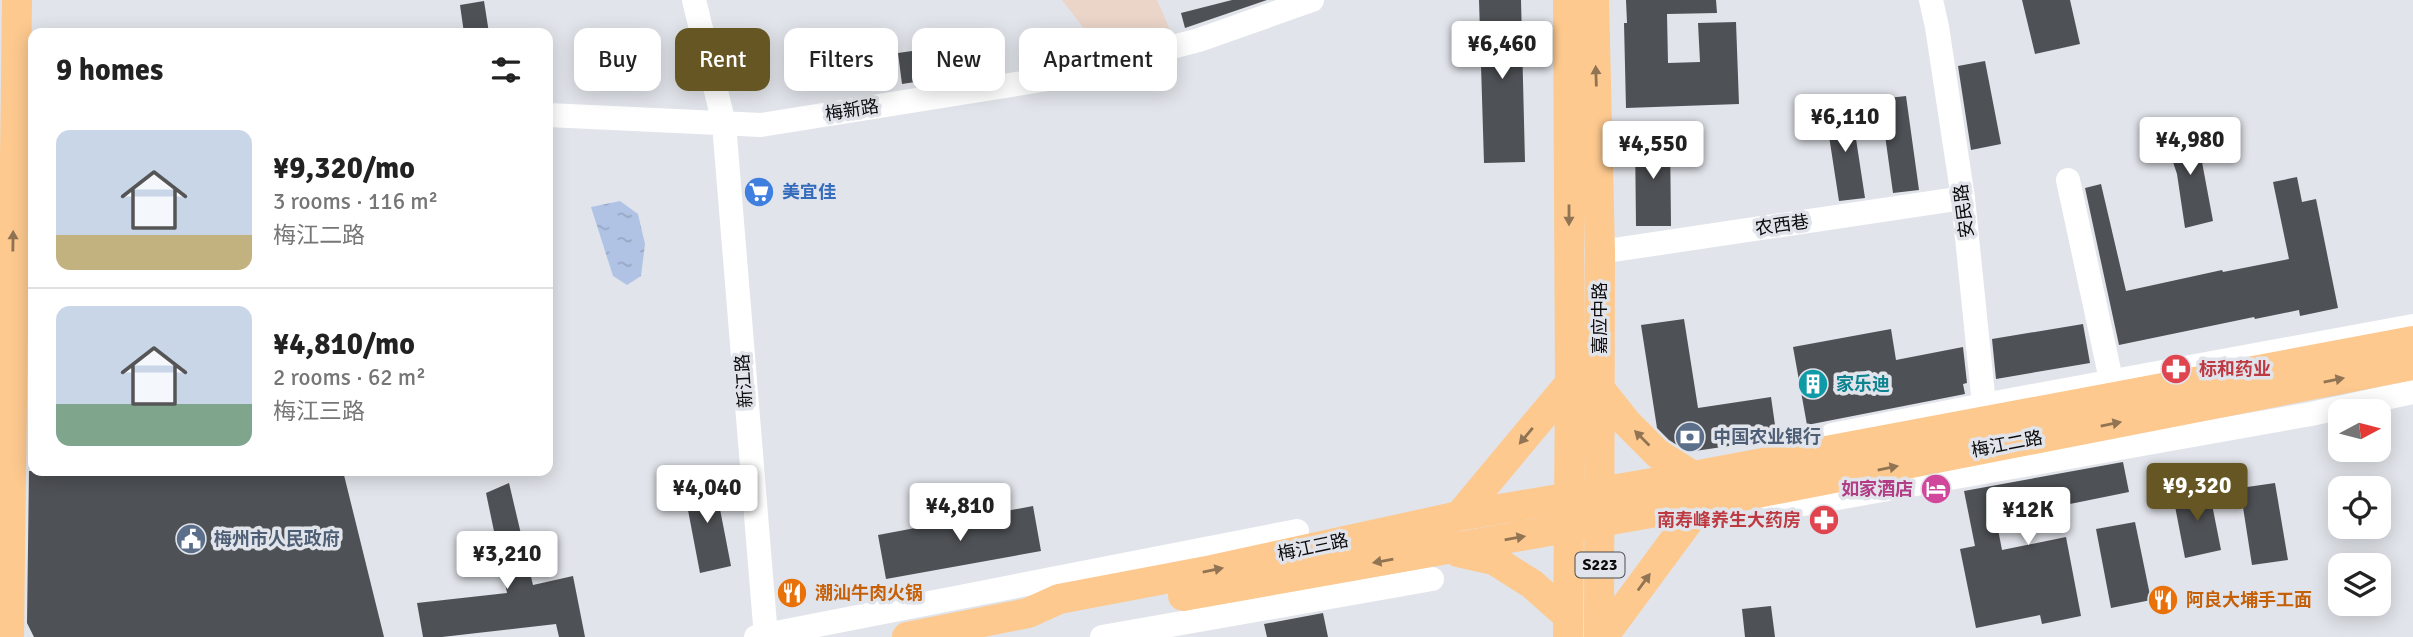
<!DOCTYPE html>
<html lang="en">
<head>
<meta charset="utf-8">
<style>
  :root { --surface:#fff; --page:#f6f6f6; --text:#222; --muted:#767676; --line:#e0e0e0; --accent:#655623 }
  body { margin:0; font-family:Signika,"Noto Sans SC",sans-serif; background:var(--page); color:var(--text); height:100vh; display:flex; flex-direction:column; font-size:26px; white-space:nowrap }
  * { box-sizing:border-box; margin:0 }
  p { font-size:23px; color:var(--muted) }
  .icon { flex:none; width:38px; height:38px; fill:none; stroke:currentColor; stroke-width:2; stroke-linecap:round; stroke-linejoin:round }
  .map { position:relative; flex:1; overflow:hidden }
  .drawer { position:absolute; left:28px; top:28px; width:525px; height:448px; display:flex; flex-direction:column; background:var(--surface); border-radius:14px; box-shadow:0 4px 18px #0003 }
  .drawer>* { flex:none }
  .guide { position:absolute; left:574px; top:28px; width:665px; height:63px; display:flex; gap:14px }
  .needle { width:46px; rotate:83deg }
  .tools { position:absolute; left:2328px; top:399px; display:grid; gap:14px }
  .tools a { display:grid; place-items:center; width:63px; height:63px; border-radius:14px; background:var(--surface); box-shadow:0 4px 18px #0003; font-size:35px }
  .price { position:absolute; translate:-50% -60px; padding:0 16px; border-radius:7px; background:#fff; color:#222; font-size:23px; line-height:46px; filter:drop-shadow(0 2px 4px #0008) }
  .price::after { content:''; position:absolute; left:50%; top:42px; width:21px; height:16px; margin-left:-10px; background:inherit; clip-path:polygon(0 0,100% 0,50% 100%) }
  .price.current { background:var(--accent); color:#fff }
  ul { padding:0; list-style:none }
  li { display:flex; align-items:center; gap:21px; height:175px; padding:0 28px }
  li+li { border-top:2px solid var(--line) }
  li span { display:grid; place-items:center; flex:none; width:196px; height:140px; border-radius:14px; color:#555 }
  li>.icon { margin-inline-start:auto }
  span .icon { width:84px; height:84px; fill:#fffc; stroke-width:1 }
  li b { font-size:30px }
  h2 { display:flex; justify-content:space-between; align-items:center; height:84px; padding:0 28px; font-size:30px }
  .chip { padding:0 24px; border-radius:14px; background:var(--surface); box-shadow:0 4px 18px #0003; font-size:24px; line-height:63px }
  .chip.current { background:var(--accent); color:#fff }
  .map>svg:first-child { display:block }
  .education { fill:#ebd5c9 }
  .water { fill:url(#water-ripples) }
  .building { fill:#4e5155 }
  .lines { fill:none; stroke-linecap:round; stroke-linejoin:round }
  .minor { stroke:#fff; stroke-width:24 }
  .major { stroke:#fdc98f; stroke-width:30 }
  .oneway { fill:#907454 }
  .labels { text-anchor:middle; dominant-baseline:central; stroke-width:7; stroke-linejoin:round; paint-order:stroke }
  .shield { fill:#e1e4ea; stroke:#4b4c4f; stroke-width:2 }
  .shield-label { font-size:16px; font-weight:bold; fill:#0b0b0d }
  .street-label { font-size:18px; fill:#0b0b0d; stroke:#e1e4ea }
  .shop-label { font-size:18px; font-weight:bold; fill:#366cbe; stroke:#e1e4ea; text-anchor:start }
  .health-label { font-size:18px; font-weight:bold; fill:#be3a42; stroke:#e1e4ea; text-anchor:start }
  .culture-label { font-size:18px; font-weight:bold; fill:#0d838f; stroke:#e1e4ea; text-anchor:start }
  .service-label { font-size:18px; font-weight:bold; fill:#4e5e75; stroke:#e1e4ea; text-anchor:start }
  .hotel-label { font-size:18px; font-weight:bold; fill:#b23c85; stroke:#e1e4ea; text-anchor:end }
  .food-label { font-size:18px; font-weight:bold; fill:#c56008; stroke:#e1e4ea; text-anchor:start }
</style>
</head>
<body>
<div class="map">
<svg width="2413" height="637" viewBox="0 0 2413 637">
  <defs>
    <pattern id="water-ripples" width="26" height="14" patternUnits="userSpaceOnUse" patternTransform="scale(1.75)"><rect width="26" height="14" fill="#b0c3e5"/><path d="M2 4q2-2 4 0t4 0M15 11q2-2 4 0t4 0" fill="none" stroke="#96a6c3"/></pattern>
  </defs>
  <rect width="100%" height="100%" fill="#e1e4ea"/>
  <path class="education" d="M1062,0H1157L1174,39L1102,52Z"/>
  <path class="water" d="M620,201L638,214L645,244L641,276L627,285L613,276L591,207Z"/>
  <path class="building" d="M1232,0H1267L1185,28L1181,13Z
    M1479,0H1521L1525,162L1484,163Z
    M1626,0H1716L1717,13L1667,14L1668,63L1700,62L1698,23L1736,22L1739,104L1626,108L1624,23H1627Z
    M2022,0H2070L2080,44L2035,54Z
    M484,1L489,33H464L460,5Z
    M982,41L986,71L902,84L898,53Z
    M1985,61L2001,144L1971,150L1958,66Z
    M1906,96L1919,190L1893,193L1880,99Z
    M1851,106L1865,198L1839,201L1825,110Z
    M2194,127L2199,146L2213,221L2185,228L2177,174L2164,135Z
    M1670,135L1671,226H1636L1635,136Z
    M2297,177L2302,202L2316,199L2338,308L2300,316L2299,310L2255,319L2254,317L2119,345L2085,188L2101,184L2126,291L2222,270L2223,272L2289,259L2273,182Z
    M1684,319L1698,408L1771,397L1777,439L1688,452L1669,440L1657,428L1641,325Z
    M2083,324L2090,363L1996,379L1992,339Z
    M1891,329L1896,360L1963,347L1967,383L1963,384L1965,394L1807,425L1793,347Z
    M2123,462L2129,492L1996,519L2002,550L2066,537L2081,616L2042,624L2040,615L1976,628L1960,549L1975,546L1964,491Z
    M29,471H343L384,637H34L27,623Z
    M714,478L731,566L700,573L683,484Z
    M509,483L533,585L573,576L585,637H559L556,624L442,637H423L417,603L507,593L486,493Z
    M2275,483L2288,560L2252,565L2240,488Z
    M2209,489L2221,550L2185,558L2173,496Z
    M1033,506L1041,551L886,579L878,535Z
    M2135,522L2151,600L2111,608L2096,529Z
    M1771,606L1775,637H1745L1742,609Z
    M1323,613L1328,637H1267L1264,624Z"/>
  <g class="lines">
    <path class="minor" d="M694,0L724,124L766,637
      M1931,0L1937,27L1963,198L1984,405L1978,418
      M548,115L761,125L1054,78L1199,40L1312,0
      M2068,180L2110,375
      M1600,252L1963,198
      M1832,435L1984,405L2413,326
      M1757,493L1792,506L2311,414L2413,392
      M756,637L1297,531
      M1102,637L1432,579"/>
    <path class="major" d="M1568,0L1570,383L1568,637
      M1594,0L1600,252L1599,637
      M1600,389L1627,423L1658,454L1693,476
      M1459,516L1570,383
      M1458,552L1494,560L1532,584L1568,616
      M1183,596L1701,504L2413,365
      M9,637L17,0
      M907,637L1028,613L1059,599L1212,570L1459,516L1693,476L2413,341
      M1603,637L1701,504"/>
  </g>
  <defs><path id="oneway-solid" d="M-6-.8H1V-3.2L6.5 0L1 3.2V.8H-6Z" transform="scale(1.75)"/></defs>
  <g class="oneway">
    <use href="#oneway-solid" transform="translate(1596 76) rotate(-92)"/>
    <use href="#oneway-solid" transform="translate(1569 215) rotate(90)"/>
    <use href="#oneway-solid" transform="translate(13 241) rotate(-89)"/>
    <use href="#oneway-solid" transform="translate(2334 380) rotate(-11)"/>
    <use href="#oneway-solid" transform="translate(2111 424) rotate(-11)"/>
    <use href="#oneway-solid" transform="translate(1526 436) rotate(130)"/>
    <use href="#oneway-solid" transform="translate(1642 438) rotate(-135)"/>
    <use href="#oneway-solid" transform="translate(1888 468) rotate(-11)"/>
    <use href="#oneway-solid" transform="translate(1515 538) rotate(-10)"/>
    <use href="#oneway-solid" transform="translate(1383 561) rotate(170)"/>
    <use href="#oneway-solid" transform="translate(1213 570) rotate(-12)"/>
    <use href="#oneway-solid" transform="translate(1644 582) rotate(-54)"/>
  </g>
  <defs>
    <g id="supermarket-disc" transform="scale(1.575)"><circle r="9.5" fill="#3f7fe0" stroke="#e1e4ea"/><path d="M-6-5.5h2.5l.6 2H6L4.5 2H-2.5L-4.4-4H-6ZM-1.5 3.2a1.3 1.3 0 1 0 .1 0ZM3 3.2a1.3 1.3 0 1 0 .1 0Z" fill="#fff"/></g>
    <g id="pharmacy-disc" transform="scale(1.575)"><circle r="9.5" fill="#e0444e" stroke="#e1e4ea"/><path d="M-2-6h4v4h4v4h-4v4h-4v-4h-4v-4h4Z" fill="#fff"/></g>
    <g id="building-disc" transform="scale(1.575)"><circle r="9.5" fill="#0f9aa8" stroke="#e1e4ea"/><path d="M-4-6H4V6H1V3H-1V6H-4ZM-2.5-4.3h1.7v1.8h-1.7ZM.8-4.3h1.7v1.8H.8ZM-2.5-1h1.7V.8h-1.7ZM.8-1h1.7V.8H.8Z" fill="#fff"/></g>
    <g id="bank-disc" transform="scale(1.575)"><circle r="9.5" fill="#5c6f8a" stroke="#e1e4ea"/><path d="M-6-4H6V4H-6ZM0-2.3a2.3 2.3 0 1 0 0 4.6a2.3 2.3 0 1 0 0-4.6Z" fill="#fff"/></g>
    <g id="hotel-disc" transform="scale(1.575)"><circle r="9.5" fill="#d1479c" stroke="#e1e4ea"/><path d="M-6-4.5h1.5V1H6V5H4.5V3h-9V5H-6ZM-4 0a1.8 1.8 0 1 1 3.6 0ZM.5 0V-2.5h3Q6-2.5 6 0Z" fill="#fff"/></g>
    <g id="civic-disc" transform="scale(1.575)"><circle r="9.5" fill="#5c6f8a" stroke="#e1e4ea"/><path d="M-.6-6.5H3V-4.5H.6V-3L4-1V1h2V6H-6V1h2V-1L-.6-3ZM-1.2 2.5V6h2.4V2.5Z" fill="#fff"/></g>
    <g id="restaurant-disc" transform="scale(1.575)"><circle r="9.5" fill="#e8710a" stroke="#e1e4ea"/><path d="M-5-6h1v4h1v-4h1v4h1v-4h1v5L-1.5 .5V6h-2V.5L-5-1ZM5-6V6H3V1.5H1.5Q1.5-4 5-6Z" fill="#fff"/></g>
  </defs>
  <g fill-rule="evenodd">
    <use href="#supermarket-disc" x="759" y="192"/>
    <use href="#pharmacy-disc" x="2176" y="369"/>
    <use href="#building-disc" x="1813" y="384"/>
    <use href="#bank-disc" x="1690" y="437"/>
    <use href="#hotel-disc" x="1936" y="489"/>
    <use href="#pharmacy-disc" x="1824" y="520"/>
    <use href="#civic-disc" x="191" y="539"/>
    <use href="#restaurant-disc" x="792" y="593"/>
    <use href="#restaurant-disc" x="2163" y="600"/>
  </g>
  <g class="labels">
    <rect class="shield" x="1575.5" y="552.5" width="49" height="25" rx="5"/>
    <g class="shield-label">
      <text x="1600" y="565">S223</text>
    </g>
    <g class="street-label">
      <text transform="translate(852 110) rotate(-9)">梅新路</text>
      <text transform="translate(1964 211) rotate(-97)">安民路</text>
      <text transform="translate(1782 225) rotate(-8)">农西巷</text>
      <text transform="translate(1600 318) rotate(-90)">嘉应中路</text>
      <text transform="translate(744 381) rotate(-94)">新江路</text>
      <text transform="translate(2007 444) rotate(-11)">梅江二路</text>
      <text transform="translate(1313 547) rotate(-12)">梅江三路</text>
    </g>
    <g class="shop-label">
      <text x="782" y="192">美宜佳</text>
    </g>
    <g class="health-label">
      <text x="2199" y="369">标和药业</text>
      <text x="1801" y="520" text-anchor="end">南寿峰养生大药房</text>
    </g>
    <g class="culture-label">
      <text x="1836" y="384">家乐迪</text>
    </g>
    <g class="service-label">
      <text x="1713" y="437">中国农业银行</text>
      <text x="214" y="539">梅州市人民政府</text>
    </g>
    <g class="hotel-label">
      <text x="1913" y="489">如家酒店</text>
    </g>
    <g class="food-label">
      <text x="815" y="593">潮汕牛肉火锅</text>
      <text x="2186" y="600">阿良大埔手工面</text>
    </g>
  </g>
</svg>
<div class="tools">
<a><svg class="needle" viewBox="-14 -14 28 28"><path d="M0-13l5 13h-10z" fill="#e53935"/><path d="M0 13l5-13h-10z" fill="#767676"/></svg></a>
<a><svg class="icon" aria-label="locate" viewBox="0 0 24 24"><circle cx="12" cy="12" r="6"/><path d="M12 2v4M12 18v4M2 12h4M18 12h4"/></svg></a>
<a><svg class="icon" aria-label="layers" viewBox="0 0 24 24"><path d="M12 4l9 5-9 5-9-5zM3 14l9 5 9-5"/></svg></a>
</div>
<b class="price" style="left:1502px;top:81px">¥6,460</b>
<b class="price" style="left:1845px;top:154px">¥6,110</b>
<b class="price" style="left:2190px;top:177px">¥4,980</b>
<b class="price" style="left:1653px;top:181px">¥4,550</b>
<b class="price current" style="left:2197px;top:523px">¥9,320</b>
<b class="price" style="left:707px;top:525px">¥4,040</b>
<b class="price" style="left:960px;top:543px">¥4,810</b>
<b class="price" style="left:2028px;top:547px">¥12K</b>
<b class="price" style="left:507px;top:591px">¥3,210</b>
<div class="guide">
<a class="chip">Buy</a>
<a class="chip current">Rent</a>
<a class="chip">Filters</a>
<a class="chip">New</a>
<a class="chip">Apartment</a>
</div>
<section class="drawer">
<h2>9 homes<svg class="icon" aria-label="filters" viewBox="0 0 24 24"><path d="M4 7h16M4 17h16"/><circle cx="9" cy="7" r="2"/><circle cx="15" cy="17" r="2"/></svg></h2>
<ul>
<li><span style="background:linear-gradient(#c9d6e8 75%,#c2b280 0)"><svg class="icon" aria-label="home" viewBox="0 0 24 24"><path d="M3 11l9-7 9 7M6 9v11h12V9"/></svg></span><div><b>¥9,320/mo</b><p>3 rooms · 116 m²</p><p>梅江二路</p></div></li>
<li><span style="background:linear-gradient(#c9d6e8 70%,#7fa58c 0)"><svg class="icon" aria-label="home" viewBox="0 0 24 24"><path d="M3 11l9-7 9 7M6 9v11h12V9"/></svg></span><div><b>¥4,810/mo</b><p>2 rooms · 62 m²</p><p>梅江三路</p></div></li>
</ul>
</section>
</div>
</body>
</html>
